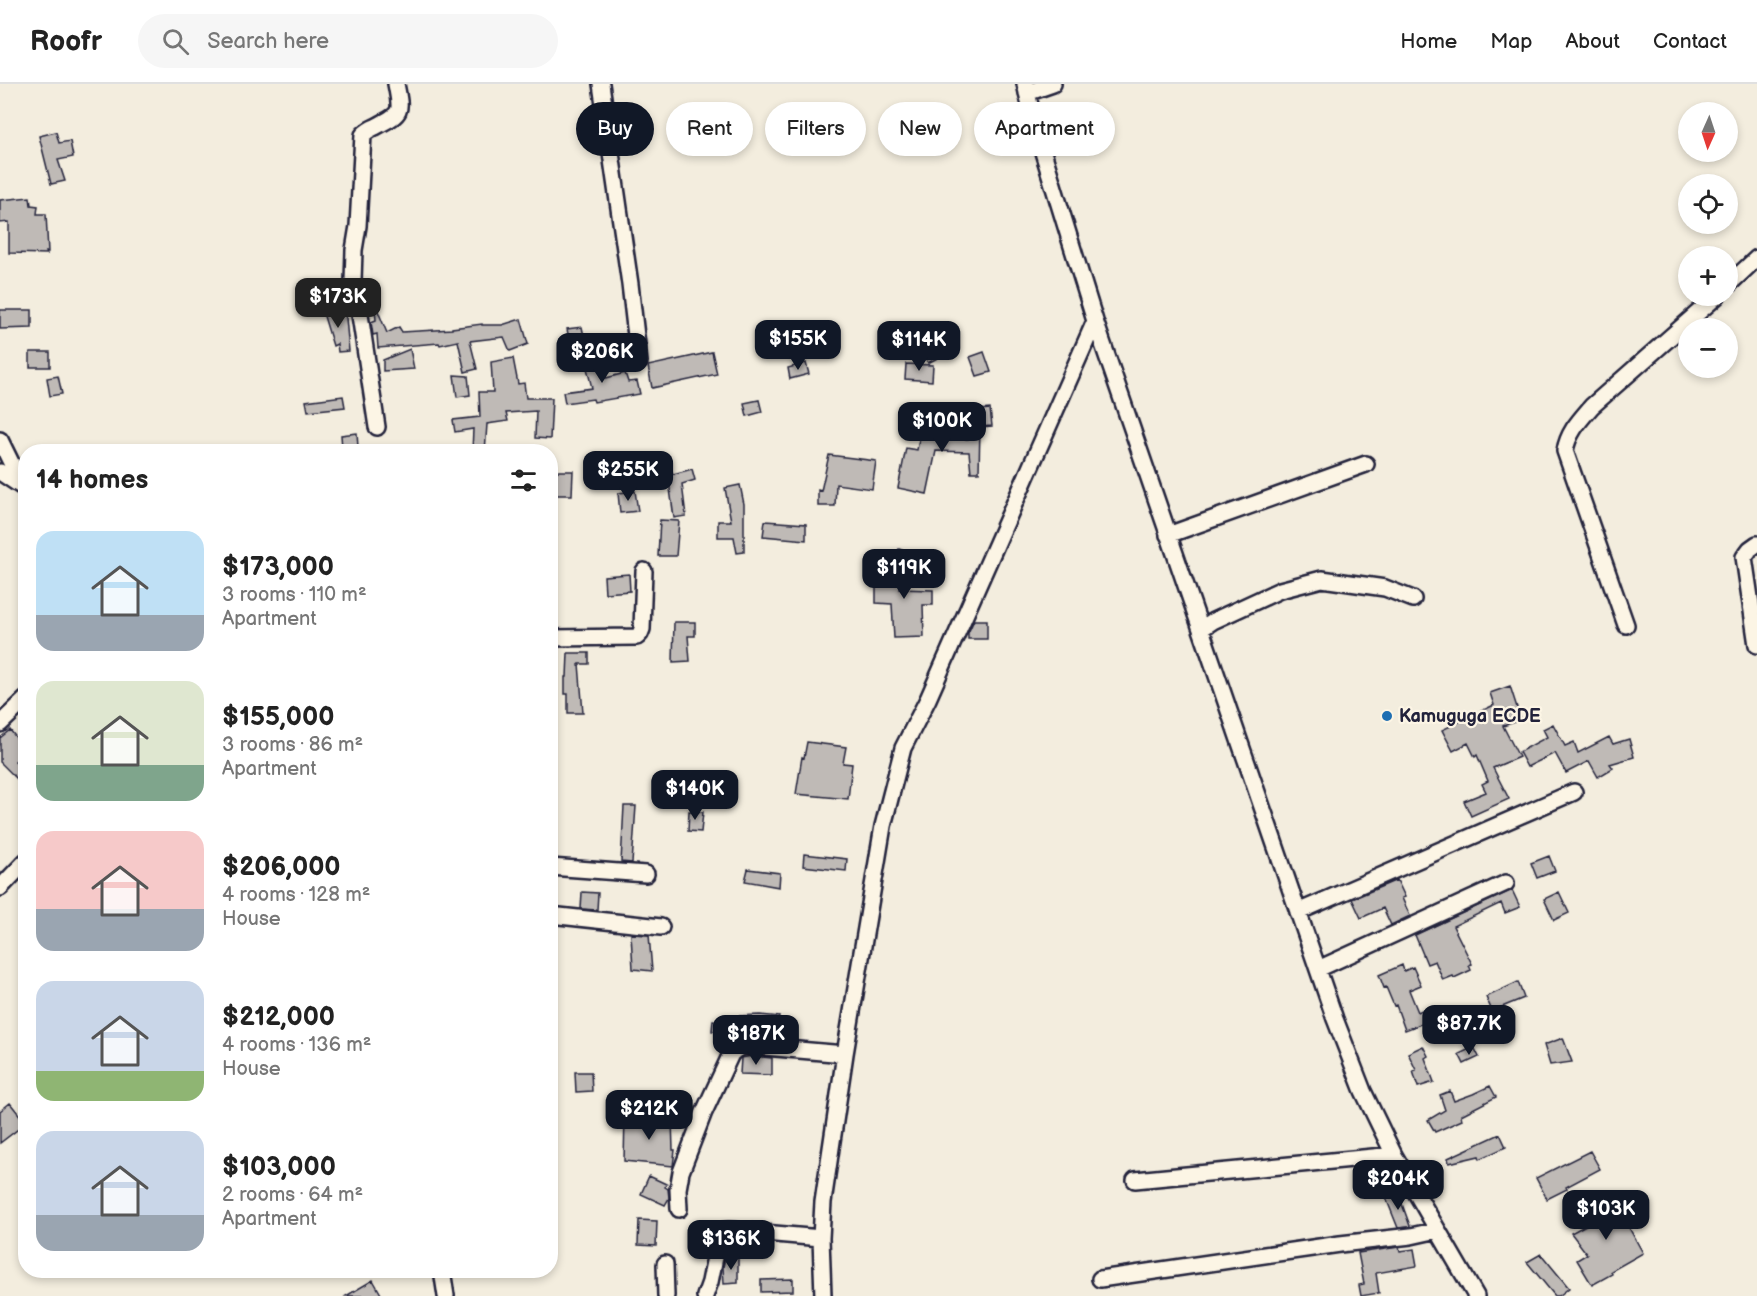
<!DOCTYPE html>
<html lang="en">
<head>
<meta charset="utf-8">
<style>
  :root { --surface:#fff; --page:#f6f6f6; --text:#222; --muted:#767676; --line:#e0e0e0; --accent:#111827 }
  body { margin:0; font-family:"Balsamiq Sans",sans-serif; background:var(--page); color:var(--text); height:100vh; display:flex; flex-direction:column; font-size:22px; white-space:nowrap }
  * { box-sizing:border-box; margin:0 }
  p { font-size:20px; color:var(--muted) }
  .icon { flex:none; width:33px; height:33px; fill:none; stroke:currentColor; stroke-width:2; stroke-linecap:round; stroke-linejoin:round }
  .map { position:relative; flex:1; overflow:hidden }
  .drawer { position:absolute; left:18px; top:360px; width:540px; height:834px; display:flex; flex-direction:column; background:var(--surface); border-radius:24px; box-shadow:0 3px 9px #0003 }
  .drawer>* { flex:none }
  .hud { position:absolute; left:576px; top:18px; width:570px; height:54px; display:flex; gap:12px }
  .needle { width:39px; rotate:183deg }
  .tools { position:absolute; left:1678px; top:18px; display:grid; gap:12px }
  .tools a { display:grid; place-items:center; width:60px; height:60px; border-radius:50%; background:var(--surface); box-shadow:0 3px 9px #0003; font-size:30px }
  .price { position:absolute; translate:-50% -51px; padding:0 14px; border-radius:12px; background:var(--accent); color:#fff; font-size:20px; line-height:39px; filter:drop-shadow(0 2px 3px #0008) }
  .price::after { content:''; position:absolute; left:50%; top:36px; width:18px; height:14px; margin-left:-9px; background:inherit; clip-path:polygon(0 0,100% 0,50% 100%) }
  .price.current { background:#222; color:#fff }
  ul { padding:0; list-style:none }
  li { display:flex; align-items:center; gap:18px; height:150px; padding:0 18px }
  li span { display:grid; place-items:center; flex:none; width:168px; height:120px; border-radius:18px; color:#555 }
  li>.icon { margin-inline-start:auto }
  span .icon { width:72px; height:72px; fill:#fffc; stroke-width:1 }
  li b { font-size:26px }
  h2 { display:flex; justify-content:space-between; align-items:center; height:72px; padding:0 18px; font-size:26px }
  .tag { padding:0 21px; border-radius:27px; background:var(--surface); box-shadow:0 3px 9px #0003; font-size:21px; line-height:54px }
  .tag.current { background:var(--accent); color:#fff }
  header { display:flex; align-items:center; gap:36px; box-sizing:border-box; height:84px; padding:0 30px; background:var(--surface); border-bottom:2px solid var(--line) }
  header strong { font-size:28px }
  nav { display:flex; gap:33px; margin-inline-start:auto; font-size:21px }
  .search { width:420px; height:54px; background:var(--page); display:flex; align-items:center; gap:15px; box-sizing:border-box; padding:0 21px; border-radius:33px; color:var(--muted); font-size:22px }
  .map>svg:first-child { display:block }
  .building { fill:#bfbab6; stroke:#22223b; stroke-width:1.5 }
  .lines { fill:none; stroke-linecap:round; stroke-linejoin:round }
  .minor-casing { stroke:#22223b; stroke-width:20 }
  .minor { stroke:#fcf5e5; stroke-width:15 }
  .poi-dot { fill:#1f6fb2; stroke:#fcf5e5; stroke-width:2 }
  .labels { text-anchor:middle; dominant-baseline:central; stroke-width:4.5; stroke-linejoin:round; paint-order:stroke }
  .poi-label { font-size:18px; font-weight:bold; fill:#22223b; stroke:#fcf5e5; text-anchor:start }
</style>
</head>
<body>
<header>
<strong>Roofr</strong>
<div class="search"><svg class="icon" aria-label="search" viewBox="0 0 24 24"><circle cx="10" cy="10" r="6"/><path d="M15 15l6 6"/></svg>Search here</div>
<nav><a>Home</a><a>Map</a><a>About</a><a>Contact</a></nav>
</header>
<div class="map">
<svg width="1757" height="1212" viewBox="0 0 1757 1212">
  <rect width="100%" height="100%" fill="#f3edde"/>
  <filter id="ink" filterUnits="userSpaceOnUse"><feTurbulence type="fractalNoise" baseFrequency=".0167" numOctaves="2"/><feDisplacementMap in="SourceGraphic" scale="12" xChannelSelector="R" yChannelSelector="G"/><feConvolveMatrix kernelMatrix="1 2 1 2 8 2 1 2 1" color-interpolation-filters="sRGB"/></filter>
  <g filter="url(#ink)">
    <path class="building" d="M56,48L59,59L70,57L73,73L58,76L65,97L51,100L39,52Z
      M30,113L31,121L38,122L37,130H46L48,168H46L47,170L9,169V138L0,139V116Z
      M342,223L346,234L349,267L338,268L337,260L333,262L323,229Z
      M0,226H32V244L0,245Z
      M375,227H378L387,249L399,243L402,248L452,245V244L482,240V241H502L521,235L528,260L510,267L504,253L470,257L477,285L465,288L458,257L440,261L439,259L378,264L377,250L373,251L371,238L376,236Z
      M582,243L585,257L570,260L567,245Z
      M940,257L947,269L928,279L921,267Z
      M410,265L414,285L383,287V276Z
      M30,268H50V283H30Z
      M599,268L606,294L625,289L628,298L637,297L640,310L594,318L593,315L565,319L563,308L592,304L584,272Z
      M712,268L717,290L652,304L648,282Z
      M984,268L991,288L977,292L970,273Z
      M513,274L518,300L524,299L526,314H552L550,355L535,354L536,327L506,329L508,337L487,340L485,368H472L473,345L455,348L453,336L480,333L479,308H493L491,278Z
      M806,279L809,290L790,295L788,284Z
      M906,280L933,281L932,297L905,295Z
      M454,291L468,292L470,311L457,313Z
      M58,292L62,310L50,312L47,294Z
      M343,312L345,323L308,327L306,317Z
      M759,316L762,328L747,332L744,319Z
      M990,325L992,342L980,343L979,388H971L969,368L936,367L927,410L898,404L906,364L917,366L920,350L939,354L968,355L967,327Z
      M357,349L358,363L342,364L341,351Z
      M829,371L876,377L872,405L836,400L835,422H818V406L821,407Z
      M668,380L673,390L692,385L695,396L682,400L686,432L674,434L669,398L665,400L658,385Z
      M552,387H573L572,411H551Z
      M740,401L744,420V468L737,469L734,453H718V437H731L725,404Z
      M635,407L638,427L620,429L618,409Z
      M660,436L679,437L676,472H658Z
      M765,437L806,440V456L763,452Z
      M899,465L913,470L900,505L933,506V521H923L924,553L894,554L892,520L876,519V502H885Z
      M629,490L630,507L605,509L604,492Z
      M974,536H987V555H968V549Z
      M674,538H695V552H688L690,577L673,578Z
      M568,569H589V580H579L583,629H568V610H565V593H567Z
      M1510,602L1521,636L1503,642L1519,673L1493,684L1509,715L1471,732L1464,717L1486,708L1482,700L1488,697L1477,671L1475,673L1468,659L1453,667L1442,646L1494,621L1490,609Z
      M1553,640L1565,662L1574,658L1578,669L1609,653L1613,660L1629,655L1634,673L1610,680L1613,684L1598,693L1589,677L1566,689L1555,669L1527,683L1519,668L1547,653L1543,645Z
      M10,646L26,666V669L15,677L25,686L17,695L0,678V654Z
      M807,658L846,663L843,679L852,680L848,715L796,710L802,673L804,674Z
      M624,722H636L632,779L621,778Z
      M689,727L703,728L701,748L688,747Z
      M804,770L847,775L846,787L803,782Z
      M1549,772L1555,787L1537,794L1531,779Z
      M748,785L780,789L779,803L745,797Z
      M1397,796L1405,813L1402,814L1410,832L1391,841L1383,824L1361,834L1352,815Z
      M1512,806L1520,823L1505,829L1501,819L1453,842L1472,880L1469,881L1471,886L1454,894L1453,892L1443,896L1435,877L1427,880L1415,851Z
      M582,808L598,809L597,826L581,825Z
      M1559,808L1569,829L1554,836L1544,815Z
      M631,850L649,851L652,887L633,885Z
      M1402,881L1404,887L1413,883L1421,901L1409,906L1418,928L1422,926L1426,938L1405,946L1396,921L1394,922L1386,903L1384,904L1379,891Z
      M1518,898L1524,914L1492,927L1486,913Z
      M760,931L779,933L776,954L752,952L741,953V952L712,947L713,936L737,939V932Z
      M1563,954L1572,978L1550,981L1544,961Z
      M1423,962L1428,972L1425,974L1434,998L1418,1003L1413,987L1416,986L1408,969Z
      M1474,963L1479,973L1464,980L1459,970Z
      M752,972L772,974V991L740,990L741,974Z
      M575,988H591L592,1007L576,1008Z
      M1490,1002L1496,1013L1461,1031L1462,1036L1435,1048L1428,1036L1445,1026L1440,1011L1450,1007L1454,1017L1473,1010Z
      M10,1019L26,1039L0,1059V1027Z
      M625,1032H648L647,1036H672L673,1066H675L673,1082L624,1077Z
      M1500,1050L1506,1063L1480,1075L1479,1072L1449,1079L1448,1074Z
      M1590,1067L1600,1085L1566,1103L1567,1105L1547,1115L1536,1094Z
      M649,1092L666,1100L665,1103L668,1105L669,1114L665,1121L641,1110Z
      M1398,1109L1410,1142L1408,1143L1398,1144L1386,1114Z
      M1607,1109L1618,1124L1643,1169L1611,1187L1612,1190L1592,1201L1577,1176L1587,1170L1571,1149L1599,1134L1592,1124V1119Z
      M639,1136L657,1137L656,1162L638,1161Z
      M1399,1163L1400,1167L1414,1165L1417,1182L1376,1189L1379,1209L1361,1212L1359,1201L1364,1200L1358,1169Z
      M1541,1170L1569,1204L1559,1212H1555L1527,1178Z
      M738,1173V1199L724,1200L723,1183L725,1174Z
      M793,1195V1207L761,1208V1196Z
      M373,1196L382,1212H346Z"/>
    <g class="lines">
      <g class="minor-casing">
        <path id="minor" d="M601,0L630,200L639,278
          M1025,0L1035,42L1095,237L1335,935L1363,1007L1394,1071L1476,1212
          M1027,9L1053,0
          M1728,201L1757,174
          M377,343L360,231L354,210L353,197L354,166L358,142L363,51C367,47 370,45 375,43C402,29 402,30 396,0
          M0,356L23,403
          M0,388L21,402
          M1168,451L1366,380
          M1757,460L1750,465L1744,473L1757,561
          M1626,541L1565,367C1568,348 1580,336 1592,322L1717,212
          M1201,545L1213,537L1280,506L1322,495L1385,504L1413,515
          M550,554L637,553L640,550L642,545L644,487
          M0,640L26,615
          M550,783L646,790
          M0,804L26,777
          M1298,828L1574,708
          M550,831L661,843
          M1318,885L1506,799
          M1135,1096L1394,1071
          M679,1125L678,1105L681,1088L704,1028L731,970C738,963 743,962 752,962L845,970
          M665,1180L666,1212
          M442,1186L446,1212
          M1100,1195L1340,1160L1411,1152L1438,1146
          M705,1212L710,1198L719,1153L722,1147L729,1146L821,1154
          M823,1212L821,1154L823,1118L845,970L883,742L903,664L928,615L1095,237"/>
      </g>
      <use href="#minor" class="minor"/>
    </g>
  </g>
  <circle class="poi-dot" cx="1387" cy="632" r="6"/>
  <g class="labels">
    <g class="poi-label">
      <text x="1399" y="632">Kamuguga ECDE</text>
    </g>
  </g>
</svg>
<div class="tools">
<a><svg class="needle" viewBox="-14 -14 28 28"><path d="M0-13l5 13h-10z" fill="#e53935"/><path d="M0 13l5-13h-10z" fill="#767676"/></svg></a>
<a><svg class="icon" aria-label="locate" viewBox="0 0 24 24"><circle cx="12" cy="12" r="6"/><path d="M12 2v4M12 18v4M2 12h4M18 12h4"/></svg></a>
<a>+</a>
<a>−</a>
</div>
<b class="price current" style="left:338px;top:245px">$173K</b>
<b class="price" style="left:798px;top:287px">$155K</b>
<b class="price" style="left:919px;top:288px">$114K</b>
<b class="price" style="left:602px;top:300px">$206K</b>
<b class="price" style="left:942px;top:369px">$100K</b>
<b class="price" style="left:628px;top:418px">$255K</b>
<b class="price" style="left:904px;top:516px">$119K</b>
<b class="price" style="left:695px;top:737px">$140K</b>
<b class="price" style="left:1469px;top:972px">$87.7K</b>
<b class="price" style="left:756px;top:982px">$187K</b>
<b class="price" style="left:649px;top:1057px">$212K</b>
<b class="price" style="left:1398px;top:1127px">$204K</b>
<b class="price" style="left:1606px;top:1157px">$103K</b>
<b class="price" style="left:731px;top:1187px">$136K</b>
<div class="hud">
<a class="tag current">Buy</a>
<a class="tag">Rent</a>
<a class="tag">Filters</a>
<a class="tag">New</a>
<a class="tag">Apartment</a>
</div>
<section class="drawer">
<h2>14 homes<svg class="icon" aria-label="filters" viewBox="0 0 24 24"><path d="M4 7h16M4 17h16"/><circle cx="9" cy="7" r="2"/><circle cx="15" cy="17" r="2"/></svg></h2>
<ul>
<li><span style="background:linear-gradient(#bfe0f5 70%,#9aa5b1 0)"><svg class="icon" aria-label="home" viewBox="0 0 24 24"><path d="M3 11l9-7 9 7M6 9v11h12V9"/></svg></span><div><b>$173,000</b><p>3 rooms · 110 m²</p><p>Apartment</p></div></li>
<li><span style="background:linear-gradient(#dfe7d0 70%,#7fa58c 0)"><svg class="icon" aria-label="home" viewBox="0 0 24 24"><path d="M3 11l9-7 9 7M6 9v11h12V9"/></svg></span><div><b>$155,000</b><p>3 rooms · 86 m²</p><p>Apartment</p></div></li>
<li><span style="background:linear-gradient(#f6c9c9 65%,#9aa5b1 0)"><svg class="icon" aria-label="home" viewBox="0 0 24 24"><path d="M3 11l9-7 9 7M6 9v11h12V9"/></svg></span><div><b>$206,000</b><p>4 rooms · 128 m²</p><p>House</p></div></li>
<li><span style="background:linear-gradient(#c9d6e8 75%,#8fb573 0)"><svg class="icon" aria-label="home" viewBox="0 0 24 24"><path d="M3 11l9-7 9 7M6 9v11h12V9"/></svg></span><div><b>$212,000</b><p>4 rooms · 136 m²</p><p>House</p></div></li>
<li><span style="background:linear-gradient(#c9d6e8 70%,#9aa5b1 0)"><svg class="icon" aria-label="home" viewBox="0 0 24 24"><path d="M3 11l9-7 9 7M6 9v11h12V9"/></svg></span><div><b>$103,000</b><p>2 rooms · 64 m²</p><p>Apartment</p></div></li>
</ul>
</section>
</div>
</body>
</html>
